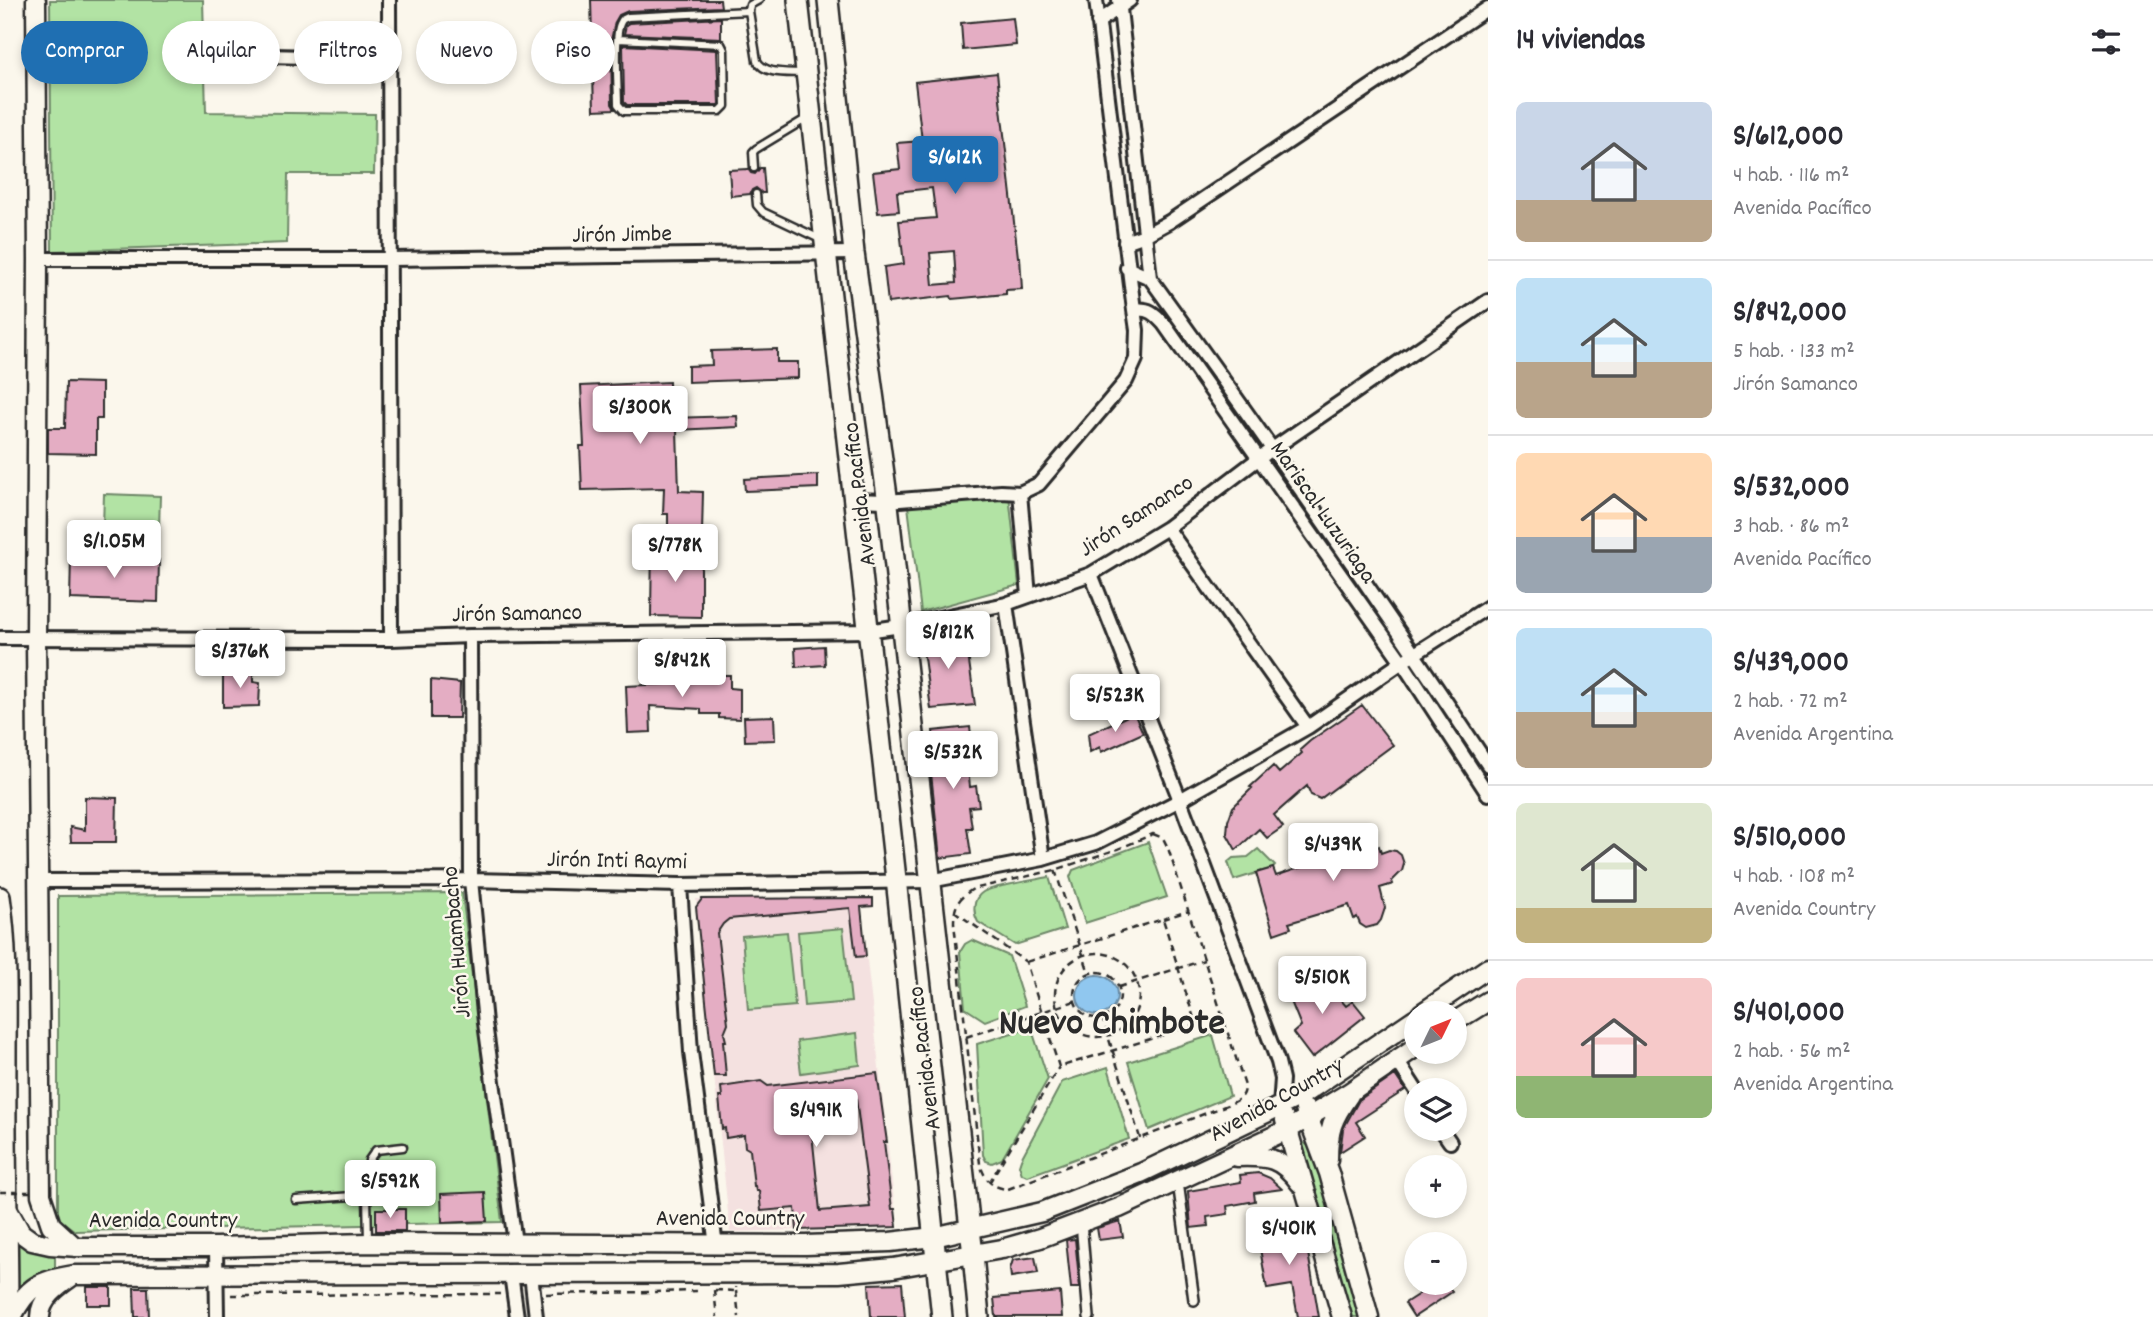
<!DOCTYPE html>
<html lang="es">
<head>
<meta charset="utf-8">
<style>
  :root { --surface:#fff; --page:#f7f7f7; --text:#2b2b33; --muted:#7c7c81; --line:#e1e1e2; --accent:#1f6fb2 }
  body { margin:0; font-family:Dekko,sans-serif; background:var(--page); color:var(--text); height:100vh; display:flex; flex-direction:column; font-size:26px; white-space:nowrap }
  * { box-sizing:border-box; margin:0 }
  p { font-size:23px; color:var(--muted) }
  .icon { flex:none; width:38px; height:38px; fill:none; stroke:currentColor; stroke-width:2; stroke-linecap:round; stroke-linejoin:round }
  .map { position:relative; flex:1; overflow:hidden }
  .side { display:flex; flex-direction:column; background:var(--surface); width:665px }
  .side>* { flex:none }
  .top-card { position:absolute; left:21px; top:21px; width:665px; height:63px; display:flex; gap:14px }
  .needle { width:46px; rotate:47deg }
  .fabs { position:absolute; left:1404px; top:1001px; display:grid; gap:14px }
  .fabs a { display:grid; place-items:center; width:63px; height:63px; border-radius:50%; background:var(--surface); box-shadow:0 4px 10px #0003; font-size:35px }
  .price { position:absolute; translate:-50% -60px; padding:0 16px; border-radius:7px; background:#fff; color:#222; font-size:23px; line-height:46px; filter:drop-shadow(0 2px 4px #0008) }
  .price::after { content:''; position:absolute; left:50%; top:42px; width:21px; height:16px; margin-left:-10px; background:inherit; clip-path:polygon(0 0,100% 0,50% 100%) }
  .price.on { background:var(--accent); color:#fff }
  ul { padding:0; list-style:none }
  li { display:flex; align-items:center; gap:21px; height:175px; padding:0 28px }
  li+li { border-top:2px solid var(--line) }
  li span { display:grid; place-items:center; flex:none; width:196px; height:140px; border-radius:10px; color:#555 }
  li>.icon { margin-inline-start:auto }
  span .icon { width:84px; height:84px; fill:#fffc; stroke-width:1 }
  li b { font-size:30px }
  h2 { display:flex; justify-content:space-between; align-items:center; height:84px; padding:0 28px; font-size:30px }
  .pill { padding:0 24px; border-radius:32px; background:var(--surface); box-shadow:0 4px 10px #0003; font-size:24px; line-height:63px }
  .pill.on { background:var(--accent); color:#fff }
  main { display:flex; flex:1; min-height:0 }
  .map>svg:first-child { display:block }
  .built { fill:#f4e1e0 }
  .green { fill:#b2e3a4; stroke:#6e8768; stroke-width:2 }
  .water { fill:#90c7ef; stroke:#6889a1; stroke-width:2 }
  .building { fill:#e4adc3; stroke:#2b2b2b; stroke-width:2; fill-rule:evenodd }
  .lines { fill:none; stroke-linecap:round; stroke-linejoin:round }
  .service-casing { stroke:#2b2b2b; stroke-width:11 }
  .pedestrian-casing { stroke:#2b2b2b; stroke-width:14 }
  .minor-casing { stroke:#2b2b2b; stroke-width:18 }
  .secondary-casing { stroke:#2b2b2b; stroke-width:23 }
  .primary-casing { stroke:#2b2b2b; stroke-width:24 }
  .trunk-casing { stroke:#2b2b2b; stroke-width:24 }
  .path { stroke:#2b2b2b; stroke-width:2.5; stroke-dasharray:7 5; stroke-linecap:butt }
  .service { stroke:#fbf7ec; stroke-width:6 }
  .pedestrian { stroke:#fbf7ec; stroke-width:9 }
  .minor { stroke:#fbf7ec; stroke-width:12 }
  .secondary { stroke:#fbf7ec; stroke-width:18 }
  .primary { stroke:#fbf7ec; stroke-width:19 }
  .trunk { stroke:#fbf7ec; stroke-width:19 }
  .path-bridge { stroke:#2b2b2b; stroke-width:2.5; stroke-dasharray:7 5; stroke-linecap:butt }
  .labels { text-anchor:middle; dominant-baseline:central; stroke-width:5; stroke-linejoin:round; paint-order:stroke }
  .street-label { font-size:24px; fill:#2b2b2b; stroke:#fbf7ec }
  .town-label { font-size:38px; font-weight:bold; fill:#2b2b2b; stroke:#fbf7ec }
</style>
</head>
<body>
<main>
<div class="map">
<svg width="1488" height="1317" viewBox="0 0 1488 1317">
  <rect width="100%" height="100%" fill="#fbf7ec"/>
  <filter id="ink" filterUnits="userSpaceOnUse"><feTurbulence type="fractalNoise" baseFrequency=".0143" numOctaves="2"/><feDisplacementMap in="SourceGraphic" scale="14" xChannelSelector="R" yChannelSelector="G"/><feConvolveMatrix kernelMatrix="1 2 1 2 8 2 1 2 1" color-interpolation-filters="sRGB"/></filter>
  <g filter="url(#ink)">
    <path class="built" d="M860,898L897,1227L730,1232L696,899Z"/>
    <path class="green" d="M50,0H203L206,112L375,114L374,174H288L287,243L52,251Z
      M104,494L160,496L159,529L103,527Z
      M1009,495L1019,585L921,612L908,506Z
      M1148,842L1167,897L1085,923L1070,877L1073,870Z
      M1258,849L1275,866L1273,868L1234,880L1228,862L1233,858L1248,857Z
      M1049,877L1065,929L1015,945L978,922C973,913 972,899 983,892C993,886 1035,880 1049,877Z
      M462,893L502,1222L75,1231L58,1218V896Z
      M843,928L851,1002L804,1006L798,932Z
      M787,932L795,1006L748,1010L742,936Z
      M972,940L1009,956L1025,1006L985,1021L965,1008L960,952L965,944Z
      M1031,1027L1048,1079L1002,1159L992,1163L986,1161L983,1155L977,1044Z
      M857,1033L860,1065L801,1073L797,1041Z
      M1213,1035L1230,1096L1149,1130L1128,1062Z
      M1108,1067L1129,1139L1028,1176L1022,1174L1019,1165L1021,1159L1062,1082Z
      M1304,1143L1313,1149L1362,1317H1344L1294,1149Z
      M15,1240L30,1249L55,1255V1273C38,1276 27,1280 14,1292Z"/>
    <path class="water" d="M1077 995a20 20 0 1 1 40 0a20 20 0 1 1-40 0Z"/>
    <path class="building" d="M591,0H720L721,7L628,11L619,15L615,22L611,40L612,104L615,109L594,110Z
      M721,18V38L624,34L626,25L629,23Z
      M1013,18L1016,45L963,50L961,23Z
      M623,45L717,50L719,104L718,105H627L624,102Z
      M997,73L1018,257H1020L1022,289L1006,290V294L952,299L951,296L888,303L884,267L904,264L899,221L936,218L932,188L897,192L899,211L878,213L873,172L900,169L897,143L922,141L915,82ZM954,251L956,283L933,285L930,253Z
      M760,168H763L765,193H762L756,188L752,190L750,194L731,196L729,170L748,169L751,173L755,174Z
      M777,349V362H798V378L688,382V366L712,365L711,351Z
      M66,382L102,383V419H96V454L48,453V428H65Z
      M669,382L670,418L737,416L738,427L677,430L679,491L703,492L702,534L668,533V514H663L664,488L582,490L580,446H584L581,386Z
      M818,475V488L745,491L744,479Z
      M652,539H666L667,557H701V617L651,616Z
      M71,557L159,560L158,602L70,599Z
      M965,632L975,705L931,709L922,643L928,635Z
      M824,646L825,665L796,667L795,648Z
      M223,672L253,673V682L260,683L259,706L223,707Z
      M666,674L685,675L684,681H717V675H730V688L740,689V719L719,718V714H701V709L650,706L651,732L628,733L626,686L666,684Z
      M431,680L460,683L459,718H431Z
      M1362,705L1393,745L1320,799L1311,795L1307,786L1274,815L1283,827L1267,838L1259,829L1236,850L1227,834L1228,821L1233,807L1252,788L1250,787L1273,766L1279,773L1302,753L1300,750L1310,741Z
      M1134,713L1143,733L1101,752L1100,747L1090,752L1088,734Z
      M774,716L775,740L745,741L744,717Z
      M970,727L973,750H966L970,787L976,786L979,806L969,807L972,828H967L971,854L940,858L931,773L938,772L933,731Z
      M85,797L117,798L116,842H71L70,827L85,830Z
      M1343,824L1348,826L1356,835L1359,834L1366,851L1379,846L1381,853L1389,850L1396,851L1401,855L1404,864L1402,871L1392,881L1393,884L1380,888L1385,908L1381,920L1377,925L1366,928L1360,924L1357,917L1354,919L1349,905L1289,923L1291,928L1274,934L1256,873L1273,868L1276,876L1331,857L1328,846L1331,831L1334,827Z
      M873,898V906L861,907L866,956L856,957L850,908L729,919L723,924L717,933L728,1023L724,1033L726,1041H723L726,1076H714L696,907L702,899Z
      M1322,978L1346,1006L1353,1001L1365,1016L1312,1058L1293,1033L1301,1026L1290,999L1301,989Z
      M877,1073L887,1142H884L892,1209H895L897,1227L797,1230L795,1208L761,1211L759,1191H756L755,1186H754L750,1150L745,1147L744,1135L726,1138L725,1128L722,1129L719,1097H722L721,1087L761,1081L768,1086ZM856,1099L870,1207L820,1211L809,1104Z
      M1395,1075L1405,1090L1356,1122L1365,1136L1340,1152L1343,1129L1359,1100Z
      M1258,1173L1270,1178L1282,1189L1254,1193L1255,1201L1227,1206L1228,1214L1207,1217L1208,1226L1191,1228L1188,1191L1241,1182L1240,1175Z
      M485,1192L487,1221L442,1223L441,1194Z
      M376,1209H405V1231H376Z
      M1120,1221L1123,1237L1099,1240L1097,1228Z
      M1297,1226L1300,1248L1307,1247L1319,1317H1298L1292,1285L1267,1289L1257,1231Z
      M1075,1239L1080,1288H1071L1066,1240Z
      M1035,1257L1038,1273L1011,1277L1010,1269L1013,1260Z
      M902,1283L905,1317H871L869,1284Z
      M1436,1283H1446L1452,1292L1414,1317L1405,1303Z
      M87,1287H111V1305H87Z
      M134,1288H148L149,1317H135Z
      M1060,1292L1062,1317H996L994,1298Z"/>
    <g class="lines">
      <g class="service-casing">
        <path id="service" d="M759,0L750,5L749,11L757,61C765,75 788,72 803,73
          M618,39L721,44L724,50L725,106L720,111H624L618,104C618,88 614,37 620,24C622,19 623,19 628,17L749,11
          M754,168L753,152L756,149L809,117
          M756,194L757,205L763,212L822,240
          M296,1200L367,1195
          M368,1241L367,1195L369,1160L376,1150L403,1147"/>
      </g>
      <g class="pedestrian-casing">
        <path id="pedestrian" d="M1178,1182L1194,1300
          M1081,1222L1089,1317"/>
      </g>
      <g class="minor-casing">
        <path id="minor" d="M389,0L391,639
          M1096,0L1134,310C1149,308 1154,313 1164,324L1402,662L1488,794
          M1119,0L1150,278
          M1098,22L1130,0
          M231,55L390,59
          M1125,242L1145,235L1169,222L1488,8
          M38,259H390L854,253
          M1127,268L1150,278C1266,438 1379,600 1488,765
          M1020,493L1029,596
          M852,500L887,501L1001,492L1020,493L1039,484L1126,381L1136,359L1137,330L1134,310
          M1167,528L1308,727
          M1091,574L1180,800L1278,1062L1282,1079L1280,1107
          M1006,604L1043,859
          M470,636L471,880L485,1023L515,1243
          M0,638L391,639L470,636L867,631L901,626L1006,604L1091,574L1167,528L1258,459L1488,301
          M38,881L471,880L680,885L930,881L1043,859L1096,843L1180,800L1308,727L1402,662L1488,607
          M680,885L691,1052L716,1246
          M1396,1059L1416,1090
          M1441,1129L1450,1142
          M216,1247L217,1317
          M511,1274L517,1317
          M531,1274L536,1317"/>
      </g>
      <g class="secondary-casing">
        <path id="secondary" d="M36,0L38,259L36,639L41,1195L51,1225L75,1247
          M1422,1013L1488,968
          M1454,1022L1488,1001
          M1305,1109L1329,1173L1369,1317
          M1285,1120L1342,1317
          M1237,1157C1268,1156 1281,1157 1300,1183
          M1328,1160C1328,1130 1332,1119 1349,1095
          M8,1210L21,1233L32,1241L50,1245L78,1247H216L368,1243L806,1245L890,1242L934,1237L1042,1212L1141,1173L1299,1097L1416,1018
          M12,1317C27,1286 41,1280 74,1275L839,1273L893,1268L1002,1249L1040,1238L1119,1208L1289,1129L1350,1092L1416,1047
          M40,1317C40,1299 58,1286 71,1277"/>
      </g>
      <g class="primary-casing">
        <path id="primary" d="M798,0L898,897L942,1317
          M828,0L854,253L887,496L973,1255L979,1317"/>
      </g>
      <g class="trunk-casing">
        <path id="trunk" d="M0,897C8,952 6,1006 6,1061C5,1147 8,1232 8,1317"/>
      </g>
      <path class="path" d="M1153,834L1163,838L1168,848L1245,1086C1245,1097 1240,1099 1230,1104L1008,1189C992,1188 985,1180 980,1164L954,923C954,906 958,898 973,889L1055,870L1118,849Z
        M1055,870L1089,973
        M954,911L1026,962L1059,1067L1196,1025L1163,919L1026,962
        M1163,919L1188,911
        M1055 995a42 42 0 1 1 84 0a42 42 0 1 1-84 0Z
        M1074 995a23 23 0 1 1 46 0a23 23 0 1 1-46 0Z
        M1119,987L1204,960
        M1102,1017L1140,1138
        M1196,1025L1222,1016
        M966,1037L1075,1001
        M989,1183L1059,1067
        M714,1290L717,1317
        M715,1290L736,1291V1287
        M736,1291L739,1317
        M546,1294L701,1291
        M231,1295L500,1294"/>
      <use href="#service" class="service"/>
      <use href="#pedestrian" class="pedestrian"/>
      <use href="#minor" class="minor"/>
      <use href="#secondary" class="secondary"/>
      <use href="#primary" class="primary"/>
      <use href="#trunk" class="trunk"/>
      <path class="path-bridge" d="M0,1192H34"/>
    </g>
  </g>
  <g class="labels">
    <g class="street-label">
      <text transform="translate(622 236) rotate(-1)">Jirón Jimbe</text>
      <text transform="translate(861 494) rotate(-97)">Avenida Pacífico</text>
      <text transform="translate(1322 513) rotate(55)">Mariscal Luzuriaga</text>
      <text transform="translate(1137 517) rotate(-33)">Jirón Samanco</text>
      <text transform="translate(517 615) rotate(-1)">Jirón Samanco</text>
      <text transform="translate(617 862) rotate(1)">Jirón Inti Raymi</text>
      <text transform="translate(458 942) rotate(-95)">Jirón Huambacho</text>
      <text transform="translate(926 1058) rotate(-97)">Avenida Pacífico</text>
      <text transform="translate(1277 1101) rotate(-29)">Avenida Country</text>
      <text x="730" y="1220">Avenida Country</text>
      <text x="163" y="1222">Avenida Country</text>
    </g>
    <g class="town-label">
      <text x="1112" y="1025">Nuevo Chimbote</text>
    </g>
  </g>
</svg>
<div class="fabs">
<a><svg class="needle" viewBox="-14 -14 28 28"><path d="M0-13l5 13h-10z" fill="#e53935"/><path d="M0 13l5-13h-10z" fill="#7c7c81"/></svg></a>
<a><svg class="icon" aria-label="layers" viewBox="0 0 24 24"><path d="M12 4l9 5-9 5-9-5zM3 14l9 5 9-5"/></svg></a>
<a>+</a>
<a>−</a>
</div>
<b class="price on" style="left:955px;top:196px">S/612K</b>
<b class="price" style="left:640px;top:446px">S/300K</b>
<b class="price" style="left:114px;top:580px">S/1.05M</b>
<b class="price" style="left:675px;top:584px">S/778K</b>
<b class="price" style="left:948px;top:671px">S/812K</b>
<b class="price" style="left:240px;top:690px">S/376K</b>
<b class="price" style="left:682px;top:699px">S/842K</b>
<b class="price" style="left:1115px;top:734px">S/523K</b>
<b class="price" style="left:953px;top:791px">S/532K</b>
<b class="price" style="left:1333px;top:883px">S/439K</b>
<b class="price" style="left:1322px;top:1016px">S/510K</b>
<b class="price" style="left:816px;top:1149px">S/491K</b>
<b class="price" style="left:390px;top:1220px">S/592K</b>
<b class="price" style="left:1289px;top:1267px">S/401K</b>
<div class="top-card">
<a class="pill on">Comprar</a>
<a class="pill">Alquilar</a>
<a class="pill">Filtros</a>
<a class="pill">Nuevo</a>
<a class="pill">Piso</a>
</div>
</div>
<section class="side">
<h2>14 viviendas<svg class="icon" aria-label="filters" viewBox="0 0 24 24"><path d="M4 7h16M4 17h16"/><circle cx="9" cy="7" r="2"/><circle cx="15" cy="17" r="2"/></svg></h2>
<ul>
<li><span style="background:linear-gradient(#c9d6e8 70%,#b9a48a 0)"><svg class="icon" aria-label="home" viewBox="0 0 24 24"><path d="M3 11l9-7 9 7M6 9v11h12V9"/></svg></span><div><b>S/612,000</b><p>4 hab. · 116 m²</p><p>Avenida Pacífico</p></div></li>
<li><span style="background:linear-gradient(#bfe0f5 60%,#b9a48a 0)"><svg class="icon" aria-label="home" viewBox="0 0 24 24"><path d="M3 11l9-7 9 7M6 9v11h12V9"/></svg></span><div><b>S/842,000</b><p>5 hab. · 133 m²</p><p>Jirón Samanco</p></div></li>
<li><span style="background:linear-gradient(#ffd9b3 60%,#9aa5b1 0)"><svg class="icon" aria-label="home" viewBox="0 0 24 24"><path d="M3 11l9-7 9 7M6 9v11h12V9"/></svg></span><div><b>S/532,000</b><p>3 hab. · 86 m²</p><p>Avenida Pacífico</p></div></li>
<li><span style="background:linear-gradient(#bfe0f5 60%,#b9a48a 0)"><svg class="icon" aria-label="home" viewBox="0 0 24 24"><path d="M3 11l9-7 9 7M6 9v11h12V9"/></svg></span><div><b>S/439,000</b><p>2 hab. · 72 m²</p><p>Avenida Argentina</p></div></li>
<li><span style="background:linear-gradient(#dfe7d0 75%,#c2b280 0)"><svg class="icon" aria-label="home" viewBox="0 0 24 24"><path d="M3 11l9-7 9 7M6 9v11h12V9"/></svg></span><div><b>S/510,000</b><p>4 hab. · 108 m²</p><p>Avenida Country</p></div></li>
<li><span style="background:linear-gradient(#f6c9c9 70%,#8fb573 0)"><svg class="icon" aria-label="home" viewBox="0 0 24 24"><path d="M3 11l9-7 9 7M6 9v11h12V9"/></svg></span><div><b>S/401,000</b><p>2 hab. · 56 m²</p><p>Avenida Argentina</p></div></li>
</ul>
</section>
</main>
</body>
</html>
